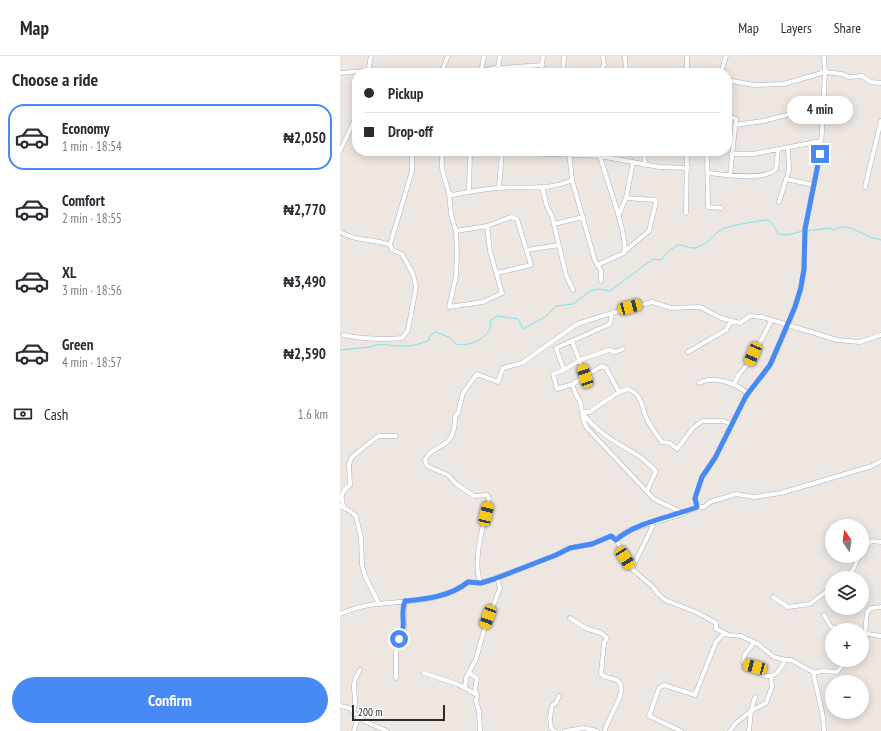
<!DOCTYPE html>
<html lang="en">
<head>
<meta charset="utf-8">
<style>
  :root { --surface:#fff; --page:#f7f7f7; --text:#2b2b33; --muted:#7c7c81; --line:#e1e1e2; --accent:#478af5 }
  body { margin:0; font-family:"PT Sans Narrow",sans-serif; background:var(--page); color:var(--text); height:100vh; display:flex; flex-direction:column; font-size:15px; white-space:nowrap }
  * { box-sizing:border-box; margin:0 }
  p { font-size:13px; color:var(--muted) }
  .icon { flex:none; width:22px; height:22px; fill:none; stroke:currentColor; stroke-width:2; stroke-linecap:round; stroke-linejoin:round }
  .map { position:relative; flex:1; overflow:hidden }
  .panel { display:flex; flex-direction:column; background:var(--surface); width:340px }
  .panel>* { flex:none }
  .top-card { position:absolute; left:12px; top:12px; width:380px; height:88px; border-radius:16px; box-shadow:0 2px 10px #0003; display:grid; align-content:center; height:88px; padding:0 12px; background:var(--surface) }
  .needle { width:26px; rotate:347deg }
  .tools { position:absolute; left:485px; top:463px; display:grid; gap:8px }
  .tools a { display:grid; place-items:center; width:44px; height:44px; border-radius:50%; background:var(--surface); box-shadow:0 2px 10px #0003; font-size:20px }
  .scale { position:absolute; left:12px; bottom:10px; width:93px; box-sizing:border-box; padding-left:4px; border:2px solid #2d2d2d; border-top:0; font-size:11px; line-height:14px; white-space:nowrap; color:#2d2d2d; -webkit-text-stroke:3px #fff; paint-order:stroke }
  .end { position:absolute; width:18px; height:18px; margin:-9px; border:5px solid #478af5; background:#fff; box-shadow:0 0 0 2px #fff }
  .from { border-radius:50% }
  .bubble { position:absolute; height:28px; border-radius:14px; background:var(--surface); box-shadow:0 2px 10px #0003; font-size:13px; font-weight:700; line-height:28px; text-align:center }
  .car { position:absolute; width:12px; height:24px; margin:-12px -6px; border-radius:5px; box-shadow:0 0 3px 1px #0007; background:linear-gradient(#f5c518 24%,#345 0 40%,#f5c518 0 76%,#345 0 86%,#f5c518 0) }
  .top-card b { display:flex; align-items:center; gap:14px; height:38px; font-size:15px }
  .top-card b+b { border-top:1px solid var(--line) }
  .top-card i { width:10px; height:10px; background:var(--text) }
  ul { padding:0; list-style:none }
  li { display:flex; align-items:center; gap:12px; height:66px; margin:0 8px 6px; padding:0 4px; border:2px solid transparent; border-radius:16px }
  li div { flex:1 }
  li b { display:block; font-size:15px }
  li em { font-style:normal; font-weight:700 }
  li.selected { border-color:var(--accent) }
  li>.icon { width:36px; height:36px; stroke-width:1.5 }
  h2 { padding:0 12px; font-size:18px; line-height:48px }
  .pay { display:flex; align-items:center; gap:10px; height:44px; padding:0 12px; font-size:15px }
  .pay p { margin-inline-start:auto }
  .cta { display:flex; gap:8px; margin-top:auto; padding:8px 12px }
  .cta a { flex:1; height:46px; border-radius:24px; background:var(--accent); color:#fff; font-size:16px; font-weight:700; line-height:46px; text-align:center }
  header { display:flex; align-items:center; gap:24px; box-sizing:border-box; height:56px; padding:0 20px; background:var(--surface); border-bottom:1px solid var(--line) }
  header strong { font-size:19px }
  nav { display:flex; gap:22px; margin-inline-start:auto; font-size:14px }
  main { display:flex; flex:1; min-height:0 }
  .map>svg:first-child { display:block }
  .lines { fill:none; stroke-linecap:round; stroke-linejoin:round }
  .stream { stroke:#78e5ec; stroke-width:1 }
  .minor-casing { stroke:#adb2b9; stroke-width:5 }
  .minor { stroke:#fff; stroke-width:4 }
  .route { stroke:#478af5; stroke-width:5 }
</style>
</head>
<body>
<header>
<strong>Map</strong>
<nav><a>Map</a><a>Layers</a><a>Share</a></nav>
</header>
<main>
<section class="panel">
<h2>Choose a ride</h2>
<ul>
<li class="selected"><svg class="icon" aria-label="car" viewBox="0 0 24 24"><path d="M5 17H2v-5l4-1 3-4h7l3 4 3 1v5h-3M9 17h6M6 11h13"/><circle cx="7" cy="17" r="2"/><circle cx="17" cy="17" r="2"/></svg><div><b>Economy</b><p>1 min · 18:54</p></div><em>₦2,050</em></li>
<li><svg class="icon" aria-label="car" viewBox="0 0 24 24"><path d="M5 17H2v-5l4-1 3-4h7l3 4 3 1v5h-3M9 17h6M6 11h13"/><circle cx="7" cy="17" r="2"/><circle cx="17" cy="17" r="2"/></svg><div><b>Comfort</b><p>2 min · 18:55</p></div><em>₦2,770</em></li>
<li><svg class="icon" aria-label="car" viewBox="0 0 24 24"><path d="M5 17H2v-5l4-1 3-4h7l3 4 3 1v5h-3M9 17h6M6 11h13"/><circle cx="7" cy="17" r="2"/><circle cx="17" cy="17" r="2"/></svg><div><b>XL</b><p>3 min · 18:56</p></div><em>₦3,490</em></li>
<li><svg class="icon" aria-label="car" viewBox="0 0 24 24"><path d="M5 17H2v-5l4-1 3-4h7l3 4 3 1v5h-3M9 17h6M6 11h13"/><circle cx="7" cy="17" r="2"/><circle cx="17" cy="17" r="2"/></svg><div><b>Green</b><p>4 min · 18:57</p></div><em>₦2,590</em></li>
</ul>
<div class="pay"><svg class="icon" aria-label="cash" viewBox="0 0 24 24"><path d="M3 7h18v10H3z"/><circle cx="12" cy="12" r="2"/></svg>Cash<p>1.6 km</p></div>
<div class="cta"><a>Confirm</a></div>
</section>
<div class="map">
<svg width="541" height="675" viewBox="0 0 541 675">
  <rect width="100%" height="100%" fill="#eee6e1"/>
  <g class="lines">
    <path class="stream" d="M466,175L489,172L493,174C508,167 512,173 526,179C530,182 536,182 541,184
      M30,291C41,286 48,290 59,290C69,291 79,288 88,285L91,278L96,276L111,282L116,288C129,291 147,283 151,270L150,265L157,260L178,263L183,273L205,261L216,250L233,248L250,235L259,233L270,235L313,203L321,204L328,196L337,189C344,188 349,193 355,192C367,189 373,179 382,173C385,171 425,163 428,164C433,166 435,174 438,178L447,179L463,175
      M0,294L30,291"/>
    <defs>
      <path id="minor" d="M160,0L158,11L161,12L203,9
        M285,0L286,17
        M142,15L159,11
        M28,16L31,0
        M0,17L24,15L50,17
        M101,17L108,0
        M141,17L144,0
        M201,17L203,0
        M223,17L224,0
        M259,17L264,9L263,0
        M347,17V0
        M381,17L386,0
        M387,24L414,29L444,28L485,16L502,18L509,21L522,20L531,26L541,27
        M387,59L396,63L390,119
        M395,69L423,65L482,50
        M0,95L14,65L17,61
        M104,95C98,109 105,123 109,137L113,139C128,136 143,133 159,132C184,130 209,135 232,124
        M229,95L232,124L255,205L261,214V225
        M304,95L305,109
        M367,95L368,151L381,152
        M162,96L260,100L319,111L348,112
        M391,98H413L481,85
        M368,117C384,119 425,125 436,113L438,94
        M446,123L474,129
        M202,131L207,151L212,160L226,219L233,234
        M525,131L541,65
        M159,132L162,95
        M129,136L130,95
        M109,137L111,158L116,175L117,198L116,220L109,251L143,246L162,237L150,195L147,170
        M439,146L449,114L448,92
        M346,157L347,95
        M279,158L286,142L293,106
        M214,168L243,161
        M116,175L147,170L171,161L177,163L191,209L157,217
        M0,176C17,186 32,182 50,189
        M187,194L219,189
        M285,195L309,175L316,146L315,144L286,142
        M257,209L284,197C289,181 265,120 260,100V95
        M3,279C24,283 41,284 62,282L68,274L76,231L73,218L62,198L52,194L50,189L72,115V102L70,95
        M232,285L245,320L233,328
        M348,296L386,274L390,267L393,266
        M224,314L240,304L269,294L275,296L283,293
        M359,327C374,319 395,327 407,337V340
        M394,328L399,318L410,306L431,265
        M279,336L288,333C302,339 301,348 306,361C310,370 316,378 322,386L330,387L337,393L353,372L362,365H383L391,368
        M242,356C255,375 275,386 294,397C302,401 309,409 316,415L307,435
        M242,356H249L279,336L266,312L262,310L245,320
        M0,450L10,455L16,460L21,482L22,509L25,520L39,548
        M357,451L355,442L362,421L375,402L406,340L430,309L448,269L460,236L464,213L465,173L481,93L485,16L484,0
        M4,452C0,441 1,435 10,429L9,408L12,401L38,380H56
        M343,457L314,443L247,372C241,363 243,355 240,346C237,339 233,336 233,328L217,333L213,318L224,314L216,292L270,268L272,257L312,246L331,252L360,251L381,262L400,267L410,260L422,261L497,284L520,286L541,279
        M276,483L289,474L342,458L357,451H364L370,446L396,438L414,441L441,437L532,410L541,405
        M522,496L531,485L541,486
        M292,513L315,465
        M503,522L513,514L519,500
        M141,527C131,507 145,463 149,442L147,439L134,440L116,428L108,419L87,410L85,404C92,387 116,396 115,360L118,357L123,337L137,318L158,326L163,312L182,307L237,268L272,257
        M433,541L448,551L470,548L492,531
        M0,558C10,554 20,550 30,549C61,544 102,548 128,526L141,527L154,523L216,499L230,492L252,488L271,480L276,483L292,513L313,531L318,538L325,544L356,556L376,567V573L389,579L401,580L418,588L434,601L445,604H451L473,616L483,661L484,675
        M484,559L491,571L506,574
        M230,562L245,572L261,577L267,582L264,587L261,618C266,623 273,621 278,625C290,635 266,662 265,675
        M522,577L541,580
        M522,584L525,578L527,556L531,552L541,551
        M414,587L405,598L403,606L415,611L421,619C435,623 439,616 445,604
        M84,617L117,628L125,632
        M129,617L137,622L135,633L137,640L136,645L139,655L140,675
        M474,617L482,615L497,616L507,604
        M56,622V597L57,587L64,576V551L65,545
        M137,639L125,632L126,622L136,603L145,571L160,532L157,521
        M0,650L9,652L24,665L47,675
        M13,656C20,637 7,634 20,614
        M14,675L18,661
        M215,675L211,672L210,661L212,650L216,647L219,640
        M225,675L244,672L257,675
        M341,675L309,660L319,632L324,629L355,639L376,586L384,577
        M390,675L396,667L411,655L426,647L432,631L431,621
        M409,675L411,655L415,641"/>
    </defs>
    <use href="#minor" class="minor-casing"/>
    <use href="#minor" class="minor"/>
  </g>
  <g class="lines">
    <path class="route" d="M59,583C68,567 59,559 65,545C87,543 111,540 128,526L141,527L154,523L216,499L230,492L252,488L271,480L276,484C296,466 332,461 357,451L355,442L362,421L375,402L406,340L430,309L455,251L461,231L464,213L465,173L480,98"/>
  </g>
</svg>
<div class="tools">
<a><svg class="needle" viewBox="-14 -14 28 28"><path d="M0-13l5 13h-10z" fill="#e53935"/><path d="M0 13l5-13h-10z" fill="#7c7c81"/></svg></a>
<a><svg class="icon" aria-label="layers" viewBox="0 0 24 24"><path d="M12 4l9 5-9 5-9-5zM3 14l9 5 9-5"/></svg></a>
<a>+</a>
<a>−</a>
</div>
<div class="scale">200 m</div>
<i class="end from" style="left:59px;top:583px"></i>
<i class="end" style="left:480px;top:98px"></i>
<div class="bubble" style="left:447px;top:40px;width:66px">4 min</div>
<i class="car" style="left:290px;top:251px;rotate:75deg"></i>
<i class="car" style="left:413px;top:298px;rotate:203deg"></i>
<i class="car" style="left:245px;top:320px;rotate:342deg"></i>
<i class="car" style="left:146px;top:458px;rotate:13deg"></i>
<i class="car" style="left:285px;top:502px;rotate:147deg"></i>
<i class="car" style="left:148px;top:561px;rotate:200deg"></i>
<i class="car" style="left:415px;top:611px;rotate:285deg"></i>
<div class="top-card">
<b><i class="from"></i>Pickup</b>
<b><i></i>Drop-off</b>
</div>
</div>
</main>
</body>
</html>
